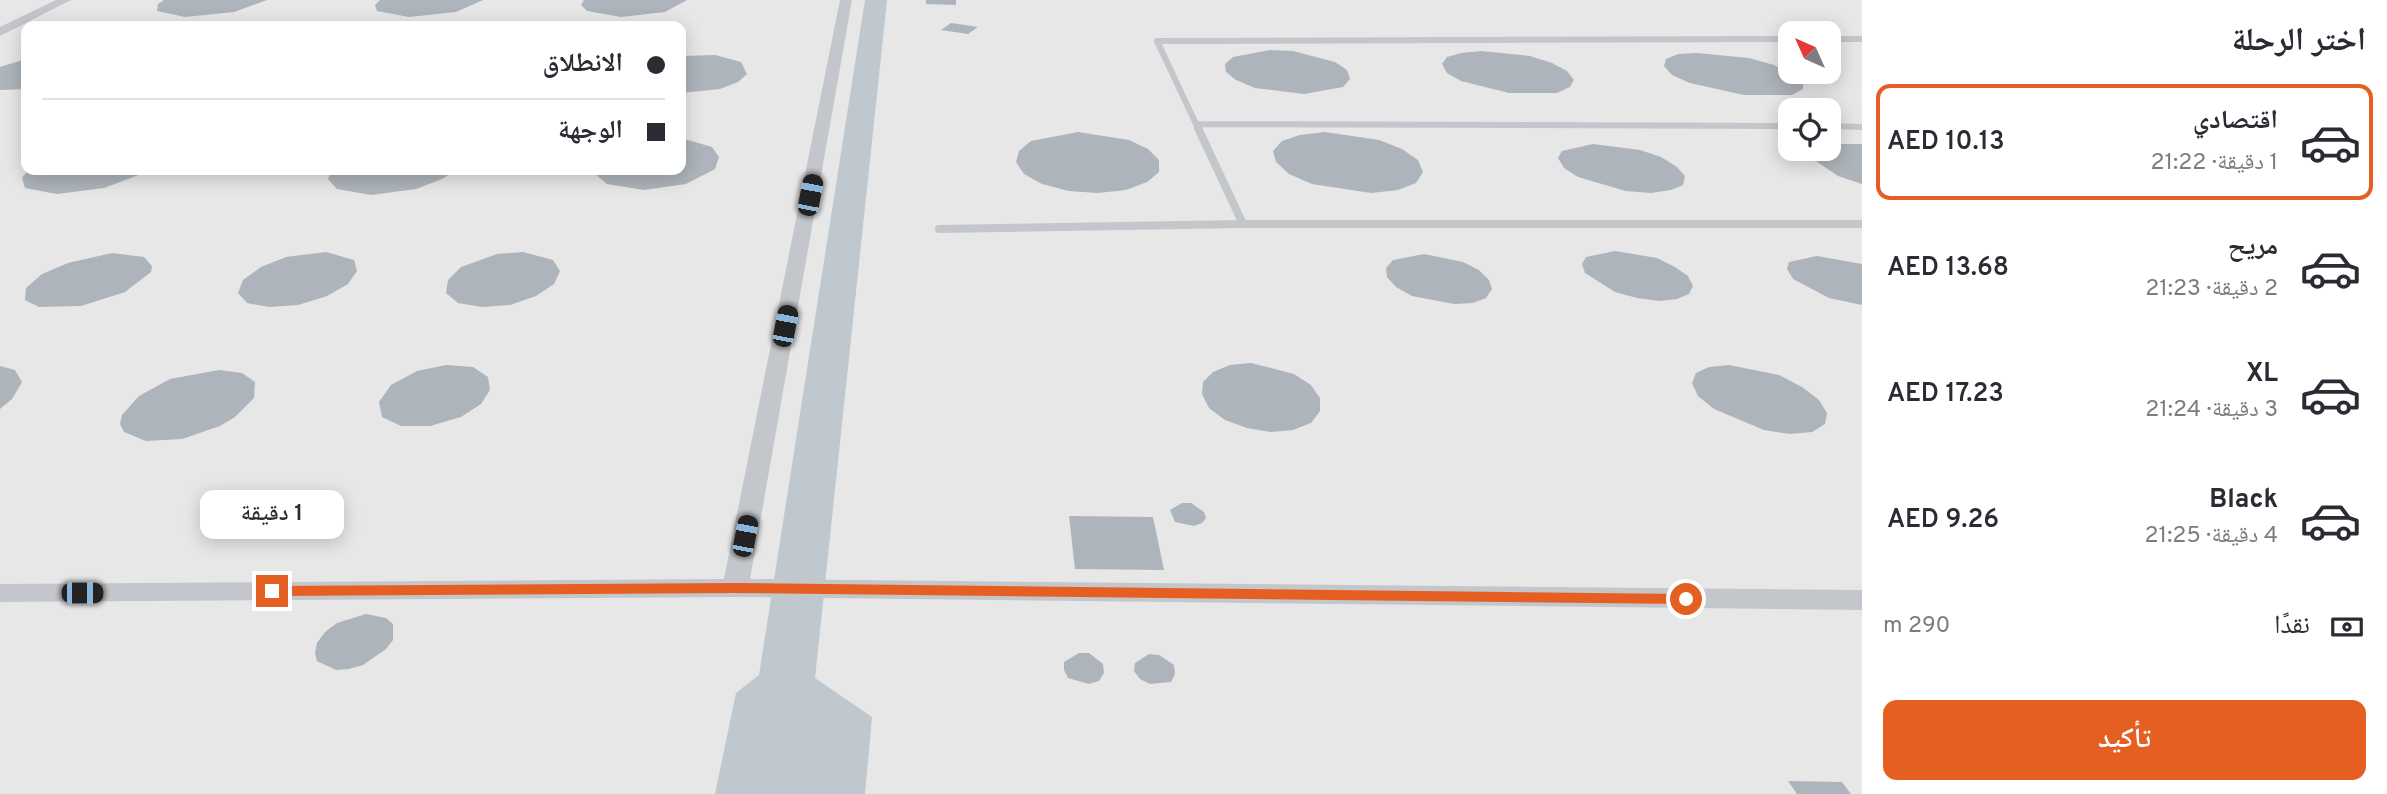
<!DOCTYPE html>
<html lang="ar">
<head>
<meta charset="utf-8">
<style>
  :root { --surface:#fff; --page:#f7f7f7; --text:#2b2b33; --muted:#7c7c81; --line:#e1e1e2; --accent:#e65f22 }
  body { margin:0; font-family:Overpass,"Noto Naskh Arabic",sans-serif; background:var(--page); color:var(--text); direction:rtl; height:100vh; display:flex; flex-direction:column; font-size:26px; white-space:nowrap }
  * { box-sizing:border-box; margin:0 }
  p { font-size:23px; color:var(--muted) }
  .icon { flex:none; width:38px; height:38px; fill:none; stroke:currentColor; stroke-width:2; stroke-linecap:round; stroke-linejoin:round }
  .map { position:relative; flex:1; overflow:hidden; direction:ltr }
  .details { display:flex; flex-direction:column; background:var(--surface); width:525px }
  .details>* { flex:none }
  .guide { position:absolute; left:21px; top:21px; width:665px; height:154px; border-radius:14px; box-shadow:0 4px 18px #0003; direction:rtl; display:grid; align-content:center; height:154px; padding:0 21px; background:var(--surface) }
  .needle { width:46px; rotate:315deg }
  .fabs { position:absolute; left:1778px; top:21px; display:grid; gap:14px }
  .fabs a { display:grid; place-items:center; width:63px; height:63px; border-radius:14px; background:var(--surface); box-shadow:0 4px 18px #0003; font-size:35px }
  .end { position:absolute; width:32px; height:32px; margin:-16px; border:9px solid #e65f22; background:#fff; box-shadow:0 0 0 4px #fff }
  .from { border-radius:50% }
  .bubble { position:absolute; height:49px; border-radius:14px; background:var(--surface); box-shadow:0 4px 18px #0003; font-size:23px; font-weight:600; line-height:49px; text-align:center; direction:rtl }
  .car { position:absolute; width:21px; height:42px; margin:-21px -10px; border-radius:9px; box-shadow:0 0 5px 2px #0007; background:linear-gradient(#222 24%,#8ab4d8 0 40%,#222 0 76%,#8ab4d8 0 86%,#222 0) }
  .guide b { display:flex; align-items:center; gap:24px; height:66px; font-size:26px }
  .guide b+b { border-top:2px solid var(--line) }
  .guide i { width:18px; height:18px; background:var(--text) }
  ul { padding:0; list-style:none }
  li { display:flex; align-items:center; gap:21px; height:116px; margin:0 14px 10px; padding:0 7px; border:4px solid transparent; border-radius:14px }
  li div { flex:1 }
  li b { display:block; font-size:26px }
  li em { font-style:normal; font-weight:600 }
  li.on { border-color:var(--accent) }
  li>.icon { width:63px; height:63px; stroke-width:1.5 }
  h2 { padding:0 21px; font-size:32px; line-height:84px }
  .pay { display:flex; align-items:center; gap:18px; height:77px; padding:0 21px; font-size:26px }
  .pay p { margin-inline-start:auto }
  .cta { display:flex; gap:14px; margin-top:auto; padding:14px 21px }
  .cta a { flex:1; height:80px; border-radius:14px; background:var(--accent); color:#fff; font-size:28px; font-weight:600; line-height:80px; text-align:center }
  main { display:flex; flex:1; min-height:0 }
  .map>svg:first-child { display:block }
  .built { fill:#e6e7e6; fill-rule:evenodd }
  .water { fill:#bec8ce }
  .building { fill:#aeb4bb }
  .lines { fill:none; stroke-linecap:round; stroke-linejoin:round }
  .service-far1 { stroke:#c3c6ca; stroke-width:6 }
  .service { stroke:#c3c6ca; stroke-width:8 }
  .minor { fill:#c3c6ca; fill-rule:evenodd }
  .route { fill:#e65f22 }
</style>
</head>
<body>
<main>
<section class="details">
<h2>اختر الرحلة</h2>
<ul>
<li class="on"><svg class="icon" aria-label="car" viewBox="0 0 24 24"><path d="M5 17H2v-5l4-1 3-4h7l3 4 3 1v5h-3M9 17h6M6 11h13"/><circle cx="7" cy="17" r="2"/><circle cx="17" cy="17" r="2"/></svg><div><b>اقتصادي</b><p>1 دقيقة · 21:22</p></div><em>AED 10.13</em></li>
<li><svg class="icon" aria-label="car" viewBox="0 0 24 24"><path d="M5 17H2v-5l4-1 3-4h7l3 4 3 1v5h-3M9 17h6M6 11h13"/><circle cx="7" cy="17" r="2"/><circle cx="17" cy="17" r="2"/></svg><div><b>مريح</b><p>2 دقيقة · 21:23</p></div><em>AED 13.68</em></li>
<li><svg class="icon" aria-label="car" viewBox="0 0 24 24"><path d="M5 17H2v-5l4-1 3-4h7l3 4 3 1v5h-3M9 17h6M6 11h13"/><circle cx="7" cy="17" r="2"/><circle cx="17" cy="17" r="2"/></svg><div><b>XL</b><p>3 دقيقة · 21:24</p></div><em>AED 17.23</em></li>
<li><svg class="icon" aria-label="car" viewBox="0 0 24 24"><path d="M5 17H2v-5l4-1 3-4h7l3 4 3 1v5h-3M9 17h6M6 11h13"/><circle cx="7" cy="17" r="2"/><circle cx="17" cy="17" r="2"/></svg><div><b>Black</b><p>4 دقيقة · 21:25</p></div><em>AED 9.26</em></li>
</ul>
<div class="pay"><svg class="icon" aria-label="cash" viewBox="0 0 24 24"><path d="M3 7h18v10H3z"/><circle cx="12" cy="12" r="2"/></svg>نقدًا<p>290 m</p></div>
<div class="cta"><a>تأكيد</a></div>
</section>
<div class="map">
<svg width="1862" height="794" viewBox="0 0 1862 794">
  <rect width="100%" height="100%" fill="#f6f6f2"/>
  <path class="built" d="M0,0H1862V794H0ZM26,26H681V170H26ZM1790,33H1829V72H1790ZM1790,110H1829V149H1790Z"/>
  <path class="water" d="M865,0H887L815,678L872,717L865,794H715L736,693L759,675Z"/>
  <path class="building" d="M164,0H267L234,12L185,17L157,11L158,4Z
    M380,0H483L456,12L409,17L377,11L375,5Z
    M584,0H687L665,12L621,17L587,11L581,5Z
    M926,0H956V5L926,4Z
    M951,23L978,27L968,34L941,30Z
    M1270,50L1293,51L1335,62L1347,70L1350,79L1343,87L1304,94L1255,88L1236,80L1226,72L1225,64L1233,57Z
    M1481,51L1530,56L1552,63L1567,71L1574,80L1570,87L1557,93H1509L1461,81L1447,73L1442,64L1447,57L1461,53Z
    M1697,53L1749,58L1774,65L1803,82V89L1792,95H1744L1690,83L1672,75L1664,66L1666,59L1678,54Z
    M715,55L741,62L747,74L738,82L720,89L681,93V56Z
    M26,59V89L0,90V67Z
    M1078,132L1129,140L1148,149L1159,160V172L1147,182L1126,190L1098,193L1069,191L1042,184L1024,174L1016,162L1019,151L1031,141Z
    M1325,132L1379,140L1402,149L1418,160L1423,172L1416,183L1398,190L1371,193L1312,184L1289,174L1276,162L1273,151L1282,141L1300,135Z
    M681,138L712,147L719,157L715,169L686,184L644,190L607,184L595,174L593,170H681Z
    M1593,144L1640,150L1661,157L1677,167L1685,176L1683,185L1671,190L1651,193L1626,191L1578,177L1564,168L1558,158L1562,151Z
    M1829,144H1862V184L1838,176L1810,157V150L1829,149Z
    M28,170H152L104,188L57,194L25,188L22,178Z
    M332,170H456L442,179L416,189L371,195L337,189L328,179Z
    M1615,251L1657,258L1675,267L1688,276L1693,286L1689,294L1677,299L1659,301L1637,298L1615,292L1585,273L1582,264L1586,257Z
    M326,252L354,260L357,271L348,284L327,296L298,305L269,307L247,303L238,293L243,280L261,267L286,257Z
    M523,252L553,260L560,271L554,284L536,296L510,305L482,307L458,303L446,293L448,280L461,267L497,254Z
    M112,253L144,257L152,266L151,272L125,292L81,306L39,307L25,300L26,288L42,274L68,263Z
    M1424,254L1463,262L1479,270L1489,280L1492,289L1486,298L1473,303L1454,304L1412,296L1396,287L1387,277L1386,268L1393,260Z
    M1817,256L1862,264V305L1829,298L1793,279L1787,269L1789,262Z
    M1251,363L1294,374L1311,385L1320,398V411L1311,423L1293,430L1271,432L1247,428L1225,420L1209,408L1202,394L1203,382L1213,372L1230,365Z
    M446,365L473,367L488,377L490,390L481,404L461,417L430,426H401L382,417L379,402L391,385L417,371Z
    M1729,365L1779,375L1802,387L1819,400L1827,413L1825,424L1812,432L1790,434L1764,430L1714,409L1698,396L1692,383L1696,373L1709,367Z
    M0,366L15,370L22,382L12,399L0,409Z
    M219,370L242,373L255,382L254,398L235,417L220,426L182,439L146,441L124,432L120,424L122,415L139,396L170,379Z
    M1182,503H1191L1204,512L1206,518L1202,523L1194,526L1175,522L1170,510Z
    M1069,516L1153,517L1164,570L1075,569Z
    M366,614L386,618L393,624V640L386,649L363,665L349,669L336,670L317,661L315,653L317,643L325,632L337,623Z
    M1079,653H1089L1103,664L1104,673L1099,681L1089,684L1068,678L1064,670V662Z
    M1149,654L1159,655L1174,665L1175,674L1171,682L1150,684L1140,679L1134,671L1135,663Z
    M1788,781L1842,782L1851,794H1797Z"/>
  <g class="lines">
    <path class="service-far1" d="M1790,39L1157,41L1196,124L1790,126
      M1829,39H1862
      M1196,124L1199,130
      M1829,126L1862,127"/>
    <path class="service" d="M1198,128L1243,224H1862
      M939,229L1243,224"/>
    <path class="minor" d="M56,0H71L0,36V27Z
      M840,0H852L750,579L1862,590V610L735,597L0,602V584L724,579Z"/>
  </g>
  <path class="route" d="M735,583L1686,594L1693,599L1686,604L735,593L272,596L265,591L272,586Z"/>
</svg>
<div class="fabs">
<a><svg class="needle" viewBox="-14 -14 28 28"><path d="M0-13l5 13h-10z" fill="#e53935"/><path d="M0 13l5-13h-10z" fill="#7c7c81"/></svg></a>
<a><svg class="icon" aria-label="locate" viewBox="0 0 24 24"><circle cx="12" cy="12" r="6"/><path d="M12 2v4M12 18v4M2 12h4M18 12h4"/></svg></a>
</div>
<i class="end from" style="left:1686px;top:599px"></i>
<i class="end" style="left:272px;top:591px"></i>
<div class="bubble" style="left:200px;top:490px;width:144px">1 دقيقة</div>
<i class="car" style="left:810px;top:195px;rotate:11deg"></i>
<i class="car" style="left:785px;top:326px;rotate:11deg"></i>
<i class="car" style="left:745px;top:536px;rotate:11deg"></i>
<i class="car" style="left:82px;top:593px;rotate:90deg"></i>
<div class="guide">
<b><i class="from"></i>الانطلاق</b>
<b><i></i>الوجهة</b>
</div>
</div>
</main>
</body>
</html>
